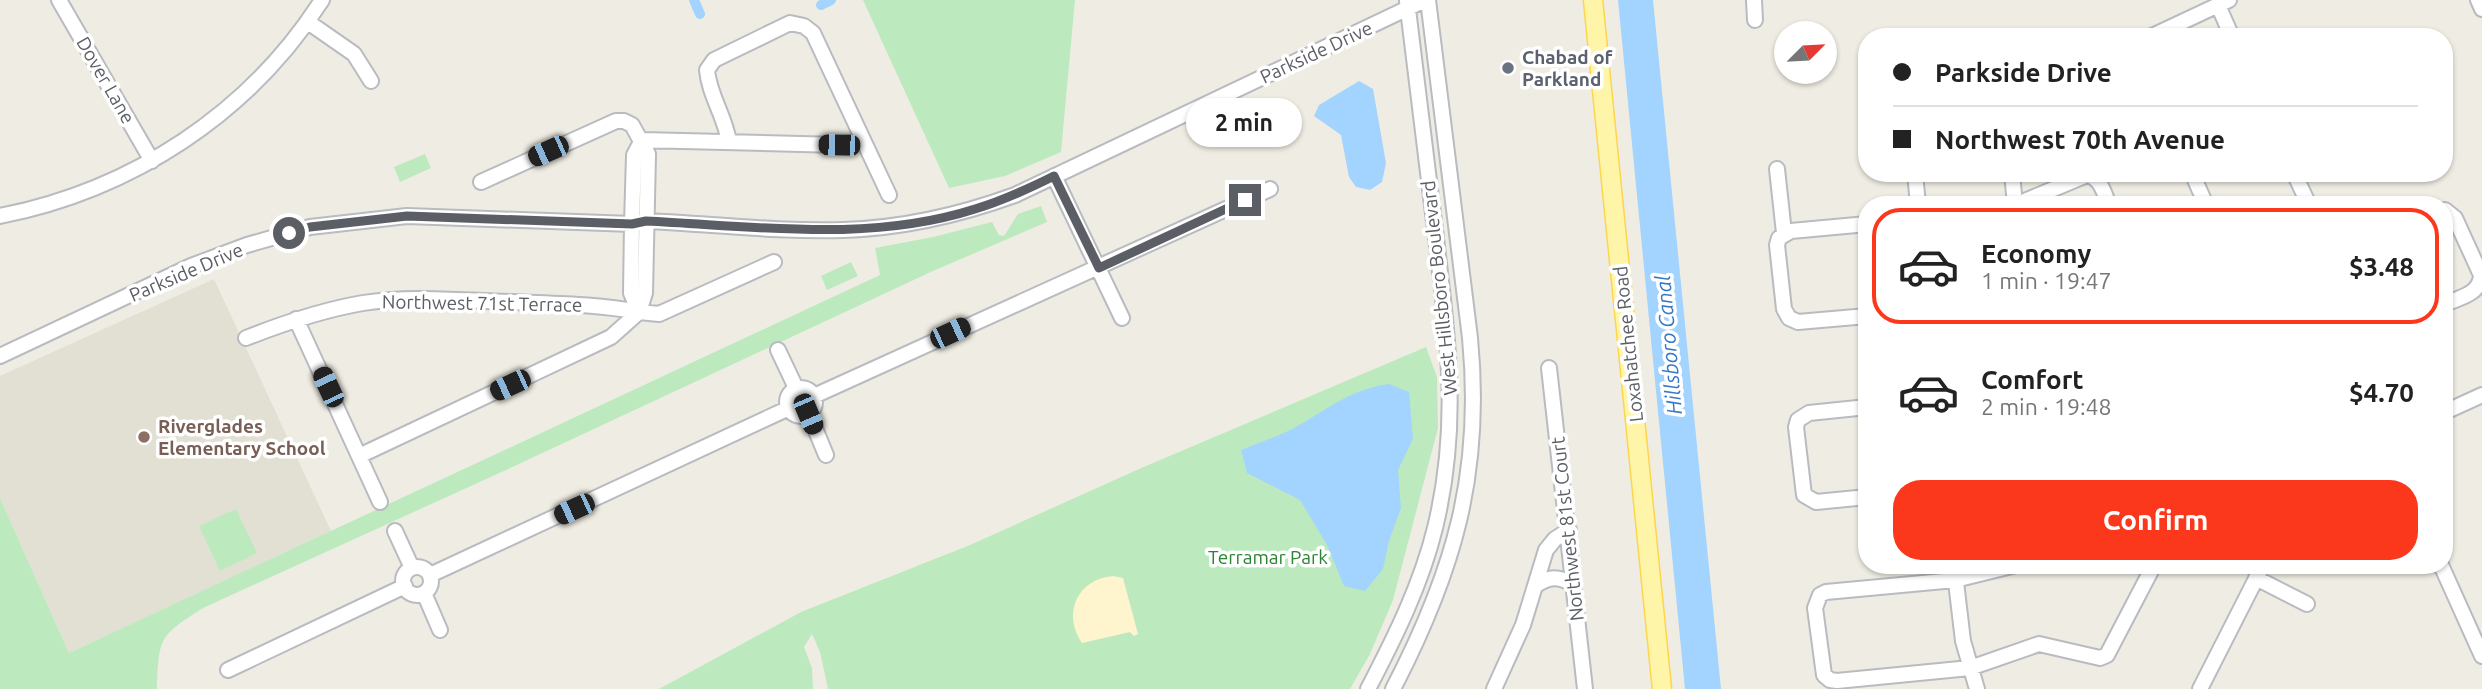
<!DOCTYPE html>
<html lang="en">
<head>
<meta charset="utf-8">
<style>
  :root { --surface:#fff; --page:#f2f2f2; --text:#222; --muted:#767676; --line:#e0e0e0; --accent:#fb381c }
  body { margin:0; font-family:Ubuntu,sans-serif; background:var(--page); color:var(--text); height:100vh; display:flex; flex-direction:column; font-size:26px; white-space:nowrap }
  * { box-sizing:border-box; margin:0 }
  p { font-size:23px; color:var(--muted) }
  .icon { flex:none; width:38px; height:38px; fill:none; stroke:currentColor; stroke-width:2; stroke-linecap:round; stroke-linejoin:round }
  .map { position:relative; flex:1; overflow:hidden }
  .sheet { position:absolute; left:1858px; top:196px; width:595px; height:378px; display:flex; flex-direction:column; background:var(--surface); border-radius:28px; box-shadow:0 2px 5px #0004 }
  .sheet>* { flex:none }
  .hud { position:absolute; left:1858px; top:28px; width:595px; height:154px; border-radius:28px; box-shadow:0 2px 5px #0004; display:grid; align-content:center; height:154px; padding:0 35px; background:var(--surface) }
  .needle { width:46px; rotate:66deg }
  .tools { position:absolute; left:1774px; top:21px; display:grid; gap:14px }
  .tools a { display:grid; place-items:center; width:63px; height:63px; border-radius:50%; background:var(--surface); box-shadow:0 2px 5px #0004; font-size:35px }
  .end { position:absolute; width:32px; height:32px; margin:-16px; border:9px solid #5b5f65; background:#fff; box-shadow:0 0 0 4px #fff }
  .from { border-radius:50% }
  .bubble { position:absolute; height:49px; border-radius:24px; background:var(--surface); box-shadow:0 2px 5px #0004; font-size:23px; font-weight:600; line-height:49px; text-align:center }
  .car { position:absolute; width:21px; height:42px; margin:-21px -10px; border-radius:9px; box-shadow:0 0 5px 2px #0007; background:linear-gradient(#222 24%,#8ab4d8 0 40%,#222 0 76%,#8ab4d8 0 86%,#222 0) }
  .hud b { display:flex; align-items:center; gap:24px; height:66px; font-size:26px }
  .hud b+b { border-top:2px solid var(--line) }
  .hud i { width:18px; height:18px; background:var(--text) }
  ul { padding:12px 0 0; list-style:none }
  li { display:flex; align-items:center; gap:21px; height:116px; margin:0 14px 10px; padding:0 21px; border:4px solid transparent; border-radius:28px }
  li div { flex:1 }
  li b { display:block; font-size:26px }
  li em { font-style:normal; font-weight:600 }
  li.current { border-color:var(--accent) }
  li>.icon { width:63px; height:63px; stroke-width:1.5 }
  .primary-button { display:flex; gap:14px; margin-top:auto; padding:14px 35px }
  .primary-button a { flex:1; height:80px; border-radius:28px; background:var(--accent); color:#fff; font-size:28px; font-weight:600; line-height:80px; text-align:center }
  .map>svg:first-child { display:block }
  .education { fill:#e2dfd3 }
  .green { fill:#bceabe }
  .sand { fill:#fef5cf }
  .water { fill:#a3d3ff }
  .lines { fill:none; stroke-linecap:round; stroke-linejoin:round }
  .canal { stroke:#a3d3ff; stroke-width:10 }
  .minor-casing { stroke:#b8bbc0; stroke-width:18 }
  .major-casing { stroke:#ffd54c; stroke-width:21 }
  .minor { stroke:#fff; stroke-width:14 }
  .major { stroke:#fff5a8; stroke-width:18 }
  .route { stroke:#5b5f65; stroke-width:9 }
  .worship-dot { fill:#6b7280; stroke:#fff; stroke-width:2.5 }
  .education-dot { fill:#8d6e63; stroke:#fff; stroke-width:2.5 }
  .labels { text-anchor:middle; stroke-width:7; stroke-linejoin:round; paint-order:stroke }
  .street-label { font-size:19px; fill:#5b5f65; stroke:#fff }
  .worship-label { font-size:19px; font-weight:bold; fill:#5b616d; stroke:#fff; text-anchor:start }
  .education-label { font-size:19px; font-weight:bold; fill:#785e54; stroke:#fff; text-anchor:start }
  .park-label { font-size:19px; fill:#2b8433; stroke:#fff }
  .water-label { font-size:21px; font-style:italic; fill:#3677c6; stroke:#fff }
</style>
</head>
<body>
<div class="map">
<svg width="2482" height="689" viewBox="0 0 2482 689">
  <rect width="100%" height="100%" fill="#efede3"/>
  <path class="education" d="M214,279L331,531L69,653L0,498V376Z"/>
  <path class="green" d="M863,0H1075L1061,152L1005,176L949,188Z
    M425,154L431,168L400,182L394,167Z
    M1041,206L1047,222L933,271L506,470L203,608C159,636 159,637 157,689H0V498L69,653L880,275L875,248L933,237L992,222L999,235L1004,236L1018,214Z
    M851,262L858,276L827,290L821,276Z
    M1426,347L1437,377L1438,428L1393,600L1370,654L1350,689H828L820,652L812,634L804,647L812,668L813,689H659L801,612L970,545L1139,469Z
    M236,509L257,553L220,571L199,526Z"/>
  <path class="sand" d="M1113,576L1123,578L1138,634L1134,636L1130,632L1082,643C1062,614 1077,579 1113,576Z"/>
  <path class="water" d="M1618,0H1653L1721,689H1685Z
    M1359,81L1373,89L1386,163L1382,182L1370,190L1356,187L1349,177L1341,135L1314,116L1319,105Z
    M1389,384L1409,392L1413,439L1398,470L1401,508L1389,541L1383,569L1365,591L1344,586L1327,545L1300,500L1247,473L1241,450C1261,442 1283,435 1301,424C1332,406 1353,389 1389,384Z"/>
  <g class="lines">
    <path class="canal" d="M694,0L700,14
      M821,5L831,0"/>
    <defs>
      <path id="minor" d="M59,0L152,161
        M1754,0L1755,20
        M2478,0L2482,9
        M2218,5L2232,37
        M308,22L354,54L371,81
        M2150,37L2229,0
        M642,140L839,145L863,140
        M729,142C725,116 709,95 707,70L714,60L790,23L804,26L813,33L889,195
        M1777,169L1784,233
        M1915,173L1918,205
        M2012,173L2015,205L2087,175C2101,178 2104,193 2109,205
        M2192,173L2206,205
        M2294,173L2309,205
        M1054,176L1122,318
        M481,182L616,121H624L632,125L648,154L645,293L639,312
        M2445,210L2455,218L2481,275C2480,294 2461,297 2445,304
        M0,216C132,190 249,114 322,0
        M1867,224L1791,231L1779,238L1777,245L1784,309L1789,318L1798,322L1867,316
        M639,312L631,293L632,224L634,155L642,140
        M296,319L380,502
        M246,338C284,323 322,310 363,303C412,295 463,301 512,302C555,304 596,304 639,312
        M778,350L796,388
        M0,356L191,266L247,245L310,227L407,216L632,224L647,221C712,224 778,232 844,230C903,228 960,215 1015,195L1425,0
        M1549,368L1585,689
        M787 402a14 14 0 1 1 28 0a14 14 0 1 1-28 0Z
        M814,396L1270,189
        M1867,407L1809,413L1798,420L1796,427L1804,495L1816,502L1867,497
        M2445,412L2482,395
        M809,414L826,455
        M359,456L611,337L639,312L659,314L774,262
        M395,531L412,568
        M1954,565L1963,641L1977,689
        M2016,565L1955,580L1826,592L1820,595L1815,608L1824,675L1830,680L1837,681L1970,668L2039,644L2100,658L2107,655L2154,565
        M2441,565L2482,656
        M403 581a14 14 0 1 1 28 0a14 14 0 1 1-28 0Z
        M430,575L789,408
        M2256,578L2307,604
        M1535,586C1549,576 1558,576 1573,584
        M424,593L440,630
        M228,670L405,586
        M1368,689C1395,637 1421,585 1435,528C1460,425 1448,341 1436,238C1426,159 1416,80 1407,1
        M1393,689C1454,571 1483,473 1470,338L1428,0
        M1494,689L1523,625L1546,550L1555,539L1569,530
        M2200,689L2263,565"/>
      <path id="major" d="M1593,0L1662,689"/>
    </defs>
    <use href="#minor" class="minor-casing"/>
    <use href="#major" class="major-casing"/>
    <use href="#minor" class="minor"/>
    <use href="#major" class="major"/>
  </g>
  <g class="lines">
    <path class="route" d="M289,233L310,227L407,216L632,224L646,221C755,226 869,243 975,209C1002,201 1028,189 1054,176L1099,268L1245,200"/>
  </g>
  <circle class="worship-dot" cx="1508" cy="68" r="7"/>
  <circle class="education-dot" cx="144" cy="437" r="7"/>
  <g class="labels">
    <g class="street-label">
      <text transform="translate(1316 52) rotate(-25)" y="7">Parkside Drive</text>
      <text transform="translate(106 80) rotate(60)" y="7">Dover Lane</text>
      <text transform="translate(186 272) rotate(-23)" y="7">Parkside Drive</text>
      <text transform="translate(1439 288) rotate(-96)" y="7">West Hillsboro Boulevard</text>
      <text transform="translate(482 303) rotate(1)" y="7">Northwest 71st Terrace</text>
      <text transform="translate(1628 344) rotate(-96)" y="7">Loxahatchee Road</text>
      <text transform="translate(1567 529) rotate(-96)" y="7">Northwest 81st Court</text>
    </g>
    <g class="worship-label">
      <text x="1522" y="64">Chabad of<tspan x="1522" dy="22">Parkland</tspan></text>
    </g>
    <g class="education-label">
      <text x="158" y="433">Riverglades<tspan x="158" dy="22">Elementary School</tspan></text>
    </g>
    <g class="park-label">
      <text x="1268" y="564">Terramar Park</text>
    </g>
    <g class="water-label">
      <text transform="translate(1669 345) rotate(-95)" y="7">Hillsboro Canal</text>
    </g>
  </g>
</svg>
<div class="tools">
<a><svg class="needle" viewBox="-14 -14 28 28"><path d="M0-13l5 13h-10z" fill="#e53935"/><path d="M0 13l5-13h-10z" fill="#767676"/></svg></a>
</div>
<i class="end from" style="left:289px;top:233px"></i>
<i class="end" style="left:1245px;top:200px"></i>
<div class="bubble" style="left:1186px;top:98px;width:116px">2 min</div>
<i class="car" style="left:839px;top:145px;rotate:271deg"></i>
<i class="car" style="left:548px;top:151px;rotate:246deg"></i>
<i class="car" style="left:950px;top:333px;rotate:65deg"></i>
<i class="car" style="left:510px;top:385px;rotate:245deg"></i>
<i class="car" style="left:328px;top:387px;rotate:335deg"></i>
<i class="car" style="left:808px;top:414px;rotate:157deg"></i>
<i class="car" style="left:574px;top:509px;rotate:245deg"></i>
<div class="hud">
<b><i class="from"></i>Parkside Drive</b>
<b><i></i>Northwest 70th Avenue</b>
</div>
<section class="sheet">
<ul>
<li class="current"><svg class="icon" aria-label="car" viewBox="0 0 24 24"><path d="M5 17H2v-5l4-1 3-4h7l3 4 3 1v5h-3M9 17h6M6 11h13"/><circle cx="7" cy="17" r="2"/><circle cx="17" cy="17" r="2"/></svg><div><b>Economy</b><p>1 min · 19:47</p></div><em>$3.48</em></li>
<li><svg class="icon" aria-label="car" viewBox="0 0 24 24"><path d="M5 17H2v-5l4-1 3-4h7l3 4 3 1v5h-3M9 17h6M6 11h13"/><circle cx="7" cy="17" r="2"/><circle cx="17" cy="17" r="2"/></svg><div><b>Comfort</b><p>2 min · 19:48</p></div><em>$4.70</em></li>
</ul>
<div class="primary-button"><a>Confirm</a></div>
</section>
</div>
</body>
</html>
